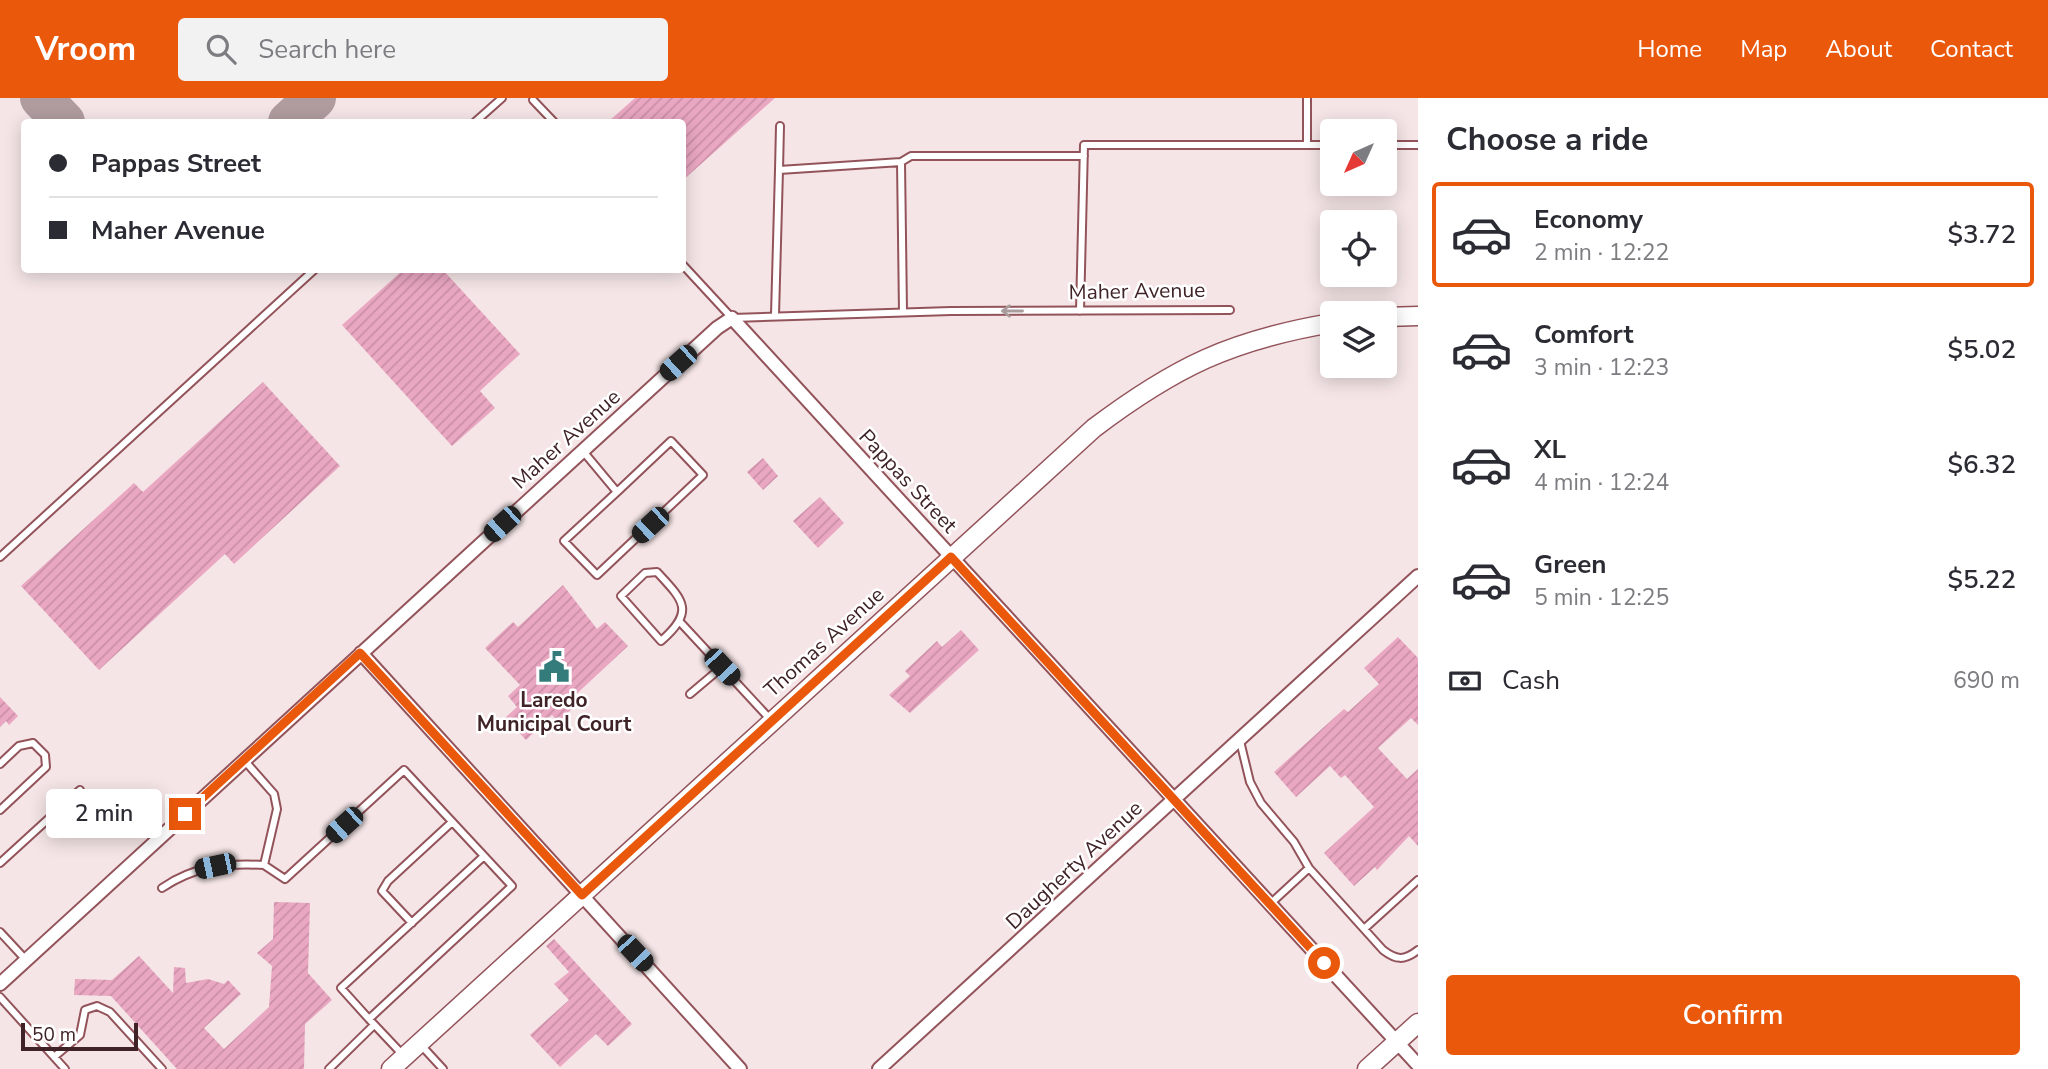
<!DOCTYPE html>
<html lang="en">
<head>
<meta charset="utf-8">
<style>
  :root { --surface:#fff; --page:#f2f2f3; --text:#2b2b33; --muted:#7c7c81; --line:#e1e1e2; --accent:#ea580c }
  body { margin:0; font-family:"Nunito Sans",sans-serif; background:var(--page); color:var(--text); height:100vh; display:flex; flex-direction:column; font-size:26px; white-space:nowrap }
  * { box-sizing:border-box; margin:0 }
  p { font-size:23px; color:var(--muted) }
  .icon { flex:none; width:38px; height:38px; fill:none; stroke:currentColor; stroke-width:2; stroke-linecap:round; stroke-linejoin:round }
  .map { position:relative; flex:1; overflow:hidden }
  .sheet { display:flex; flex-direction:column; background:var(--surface); width:630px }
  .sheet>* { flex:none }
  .banner { position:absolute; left:21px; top:21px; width:665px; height:154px; border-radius:7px; box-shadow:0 4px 18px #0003; display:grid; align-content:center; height:154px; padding:0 28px; background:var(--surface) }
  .needle { width:46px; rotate:225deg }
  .fabs { position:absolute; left:1320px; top:21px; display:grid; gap:14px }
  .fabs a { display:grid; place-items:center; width:77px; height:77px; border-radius:7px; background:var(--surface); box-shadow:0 4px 18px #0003; font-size:35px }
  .scale { position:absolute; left:21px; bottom:18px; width:117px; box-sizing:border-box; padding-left:7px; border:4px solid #3f2326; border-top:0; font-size:19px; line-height:24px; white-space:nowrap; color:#3f2326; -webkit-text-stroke:5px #fff; paint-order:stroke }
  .end { position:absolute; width:32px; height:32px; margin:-16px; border:9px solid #ea580c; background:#fff; box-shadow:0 0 0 4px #fff }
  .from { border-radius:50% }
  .bubble { position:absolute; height:49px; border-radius:7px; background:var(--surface); box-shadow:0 4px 18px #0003; font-size:23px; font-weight:600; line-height:49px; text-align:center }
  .car { position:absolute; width:21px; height:42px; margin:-21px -10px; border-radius:9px; box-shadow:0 0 5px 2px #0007; background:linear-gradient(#222 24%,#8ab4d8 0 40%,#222 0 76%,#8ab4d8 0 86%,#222 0) }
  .banner b { display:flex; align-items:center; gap:24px; height:66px; font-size:26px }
  .banner b+b { border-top:2px solid var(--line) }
  .banner i { width:18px; height:18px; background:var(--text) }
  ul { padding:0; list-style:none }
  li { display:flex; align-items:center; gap:21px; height:105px; margin:0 14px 10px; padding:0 14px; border:4px solid transparent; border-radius:7px }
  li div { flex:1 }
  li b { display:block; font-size:26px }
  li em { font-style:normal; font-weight:600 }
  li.selected { border-color:var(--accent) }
  li>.icon { width:63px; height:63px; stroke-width:1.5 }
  h2 { padding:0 28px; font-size:32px; line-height:84px }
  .pay { display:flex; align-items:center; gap:18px; height:77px; padding:0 28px; font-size:26px }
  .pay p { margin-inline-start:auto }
  .cta { display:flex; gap:14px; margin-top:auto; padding:14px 28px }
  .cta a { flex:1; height:80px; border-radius:7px; background:var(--accent); color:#fff; font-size:28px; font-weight:600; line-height:80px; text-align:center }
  header { display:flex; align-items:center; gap:42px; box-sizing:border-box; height:98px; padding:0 35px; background:var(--accent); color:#fff }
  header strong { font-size:33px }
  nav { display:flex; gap:38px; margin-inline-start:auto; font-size:24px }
  .search { width:490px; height:63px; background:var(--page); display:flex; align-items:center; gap:18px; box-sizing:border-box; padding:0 24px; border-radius:7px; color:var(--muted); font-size:26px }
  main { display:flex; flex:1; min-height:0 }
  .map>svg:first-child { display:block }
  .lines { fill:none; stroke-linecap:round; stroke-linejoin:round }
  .taxiway { stroke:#b09c9e; stroke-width:42 }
  .building { fill:url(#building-hatch) }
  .lane-casing { stroke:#93535a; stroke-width:10 }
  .street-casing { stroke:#93535a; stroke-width:16 }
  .secondary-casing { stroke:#93535a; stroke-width:21 }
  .lane { stroke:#fff; stroke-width:6 }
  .street { stroke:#fff; stroke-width:12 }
  .secondary { stroke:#fff; stroke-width:18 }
  .oneway { stroke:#a99c9d }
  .route { stroke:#ea580c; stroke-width:9 }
  .labels { text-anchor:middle; stroke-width:5; stroke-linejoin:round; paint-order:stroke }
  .street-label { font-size:21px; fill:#3f2326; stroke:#fff }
  .poi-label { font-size:21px; font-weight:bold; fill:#3f2326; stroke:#fff }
</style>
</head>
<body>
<header>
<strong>Vroom</strong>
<div class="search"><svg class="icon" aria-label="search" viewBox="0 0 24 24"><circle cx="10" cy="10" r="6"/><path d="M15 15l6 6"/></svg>Search here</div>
<nav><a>Home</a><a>Map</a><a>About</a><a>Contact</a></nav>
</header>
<main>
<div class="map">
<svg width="1418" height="971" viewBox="0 0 1418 971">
  <defs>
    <pattern id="building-hatch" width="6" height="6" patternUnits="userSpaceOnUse" patternTransform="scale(1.75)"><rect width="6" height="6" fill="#eaa7c2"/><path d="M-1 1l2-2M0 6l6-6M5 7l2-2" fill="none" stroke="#ca8fa7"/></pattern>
  </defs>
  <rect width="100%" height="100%" fill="#f5e5e6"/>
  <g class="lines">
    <path class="taxiway" d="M41,0L64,24
      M289,24L315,0"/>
  </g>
  <path class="building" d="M635,0H775L682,83V24H608Z
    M403,172H443L520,256L480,293L495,310L452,348L342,227Z
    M263,284L340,368L234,466L225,456L99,572L21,488L134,385L143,394Z
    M763,360L778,378L763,392L747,374Z
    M820,399L844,425L818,450L793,423Z
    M563,487L597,531L605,524L628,548L569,603L574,609L558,624L552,617L526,642L505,620L517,609L508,598L520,587L485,550L513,524L518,529Z
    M961,532L979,552L910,615L889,597L910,578L905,573L937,543L942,549Z
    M1398,539L1418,560V627L1411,620L1378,650L1407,681L1418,671V748L1409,738L1377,772L1375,769L1354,788L1324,755L1374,709L1345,677L1341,680L1330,668L1296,699L1274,674L1344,611L1348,614L1379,586L1364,570Z
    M0,599L18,618L9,627L6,623L0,629Z
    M274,804L310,805L308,875L332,902L305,926L304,971H177L111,898L74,897L75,881L112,882L139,858L173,895L174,869L185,870L186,885L208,881L224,886L228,882L241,896L204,930L224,951L269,909L272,868L257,855L273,841Z
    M554,841L632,926L608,948L596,936L560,969L530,937L569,902L554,886L569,874L546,848Z"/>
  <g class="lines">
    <defs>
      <path id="lane" d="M533,2L554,24
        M475,24L502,0
        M1307,47V0
        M1384,47H1418
        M779,72L780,28
        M682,166L732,220L951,213L1230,212
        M1080,213L1084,47H1332
        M903,214L901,64L911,58H1084
        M775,217L779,72L901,64
        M582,352L617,394L564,443L597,477L703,377L671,343L617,394
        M0,459L314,172
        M657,474C684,503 695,513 661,543L621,498L645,475Z
        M681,525L770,621
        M690,596L722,569
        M1240,643L1250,684L1261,705L1294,744L1309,770L1383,852C1396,862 1404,863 1418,852
        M0,666L19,648L33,645L45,657L46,669L0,712
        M0,765L80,692
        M264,767L285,781L404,672L512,788L369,921L403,957
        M162,790C194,768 226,765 264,767L277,711L274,696L244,662
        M1270,806L1309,770
        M412,825L382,793L388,783L452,724
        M1364,831L1418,782
        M0,834L26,862
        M0,899L65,971
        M369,921L341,890L484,758
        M420,946L443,971
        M54,959L80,937L85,912L97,908L110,914L162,971
        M329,971L374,927"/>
      <path id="street" d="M361,555L740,971
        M0,886L717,230L732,220L1418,967
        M879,971L1418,478"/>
      <path id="secondary" d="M1384,219L1418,218
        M391,971L1094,330C1175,269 1231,242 1332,225
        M1367,971L1418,925"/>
    </defs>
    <use href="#lane" class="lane-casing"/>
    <use href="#street" class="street-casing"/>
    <use href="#secondary" class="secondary-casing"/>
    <use href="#lane" class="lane"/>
    <use href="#street" class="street"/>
    <use href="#secondary" class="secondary"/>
  </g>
  <defs><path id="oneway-shaft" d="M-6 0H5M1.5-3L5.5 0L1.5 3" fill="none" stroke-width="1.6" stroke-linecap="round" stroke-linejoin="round" transform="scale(1.75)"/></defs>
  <use class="oneway" href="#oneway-shaft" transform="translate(1012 213) rotate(180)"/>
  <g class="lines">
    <path class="route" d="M185,716L360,555L582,797L951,459L1324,865"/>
  </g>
  <defs>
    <symbol id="civic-bare" viewBox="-9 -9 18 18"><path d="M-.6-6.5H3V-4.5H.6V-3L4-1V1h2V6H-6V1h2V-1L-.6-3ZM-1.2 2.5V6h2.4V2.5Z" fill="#337c7b" stroke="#fff" stroke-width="2.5" paint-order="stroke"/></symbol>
  </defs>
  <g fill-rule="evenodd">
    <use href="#civic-bare" x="532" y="547" width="44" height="44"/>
  </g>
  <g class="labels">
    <g class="street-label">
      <text transform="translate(1137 193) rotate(-1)" y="7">Maher Avenue</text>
      <text transform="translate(566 341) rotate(-42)" y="7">Maher Avenue</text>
      <text transform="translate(908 383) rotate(47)" y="7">Pappas Street</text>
      <text transform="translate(824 544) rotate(-42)" y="7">Thomas Avenue</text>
      <text transform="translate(1074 767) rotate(-43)" y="7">Daugherty Avenue</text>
    </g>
    <g class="poi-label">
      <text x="554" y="609">Laredo<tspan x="554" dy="24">Municipal Court</tspan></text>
    </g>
  </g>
</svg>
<div class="fabs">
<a><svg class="needle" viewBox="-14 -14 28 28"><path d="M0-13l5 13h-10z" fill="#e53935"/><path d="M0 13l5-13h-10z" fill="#7c7c81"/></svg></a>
<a><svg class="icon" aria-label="locate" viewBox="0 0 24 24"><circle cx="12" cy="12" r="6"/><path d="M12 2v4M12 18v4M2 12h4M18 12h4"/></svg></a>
<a><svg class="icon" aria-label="layers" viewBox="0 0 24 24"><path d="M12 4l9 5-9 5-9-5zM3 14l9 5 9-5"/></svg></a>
</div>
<div class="scale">50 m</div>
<i class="end from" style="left:1324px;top:865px"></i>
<i class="end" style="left:185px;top:716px"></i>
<div class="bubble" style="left:46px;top:691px;width:116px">2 min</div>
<i class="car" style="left:678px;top:265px;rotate:228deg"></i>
<i class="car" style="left:502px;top:426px;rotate:228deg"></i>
<i class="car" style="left:650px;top:427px;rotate:227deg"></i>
<i class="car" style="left:722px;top:569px;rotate:137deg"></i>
<i class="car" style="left:344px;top:727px;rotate:228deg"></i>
<i class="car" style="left:215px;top:768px;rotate:258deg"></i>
<i class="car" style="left:635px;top:855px;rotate:137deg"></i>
<div class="banner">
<b><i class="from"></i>Pappas Street</b>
<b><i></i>Maher Avenue</b>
</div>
</div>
<section class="sheet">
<h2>Choose a ride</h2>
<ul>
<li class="selected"><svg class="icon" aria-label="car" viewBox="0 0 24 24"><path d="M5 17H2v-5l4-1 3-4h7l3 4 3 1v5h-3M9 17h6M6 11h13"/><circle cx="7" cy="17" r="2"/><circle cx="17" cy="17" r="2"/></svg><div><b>Economy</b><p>2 min · 12:22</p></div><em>$3.72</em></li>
<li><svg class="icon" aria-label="car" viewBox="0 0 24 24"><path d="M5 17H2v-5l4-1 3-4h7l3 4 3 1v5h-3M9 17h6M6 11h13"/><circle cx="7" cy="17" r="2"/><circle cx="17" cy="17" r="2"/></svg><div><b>Comfort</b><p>3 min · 12:23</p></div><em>$5.02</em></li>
<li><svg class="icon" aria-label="car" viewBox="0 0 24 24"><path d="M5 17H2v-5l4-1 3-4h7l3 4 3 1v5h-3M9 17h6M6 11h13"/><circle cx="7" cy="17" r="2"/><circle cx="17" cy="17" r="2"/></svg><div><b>XL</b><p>4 min · 12:24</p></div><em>$6.32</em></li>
<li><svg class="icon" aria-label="car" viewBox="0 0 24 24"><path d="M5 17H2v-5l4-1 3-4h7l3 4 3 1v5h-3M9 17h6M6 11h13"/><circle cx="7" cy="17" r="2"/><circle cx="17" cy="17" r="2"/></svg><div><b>Green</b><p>5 min · 12:25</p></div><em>$5.22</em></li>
</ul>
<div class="pay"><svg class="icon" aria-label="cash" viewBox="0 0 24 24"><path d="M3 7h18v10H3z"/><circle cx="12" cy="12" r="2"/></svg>Cash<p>690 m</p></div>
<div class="cta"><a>Confirm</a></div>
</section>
</main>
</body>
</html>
